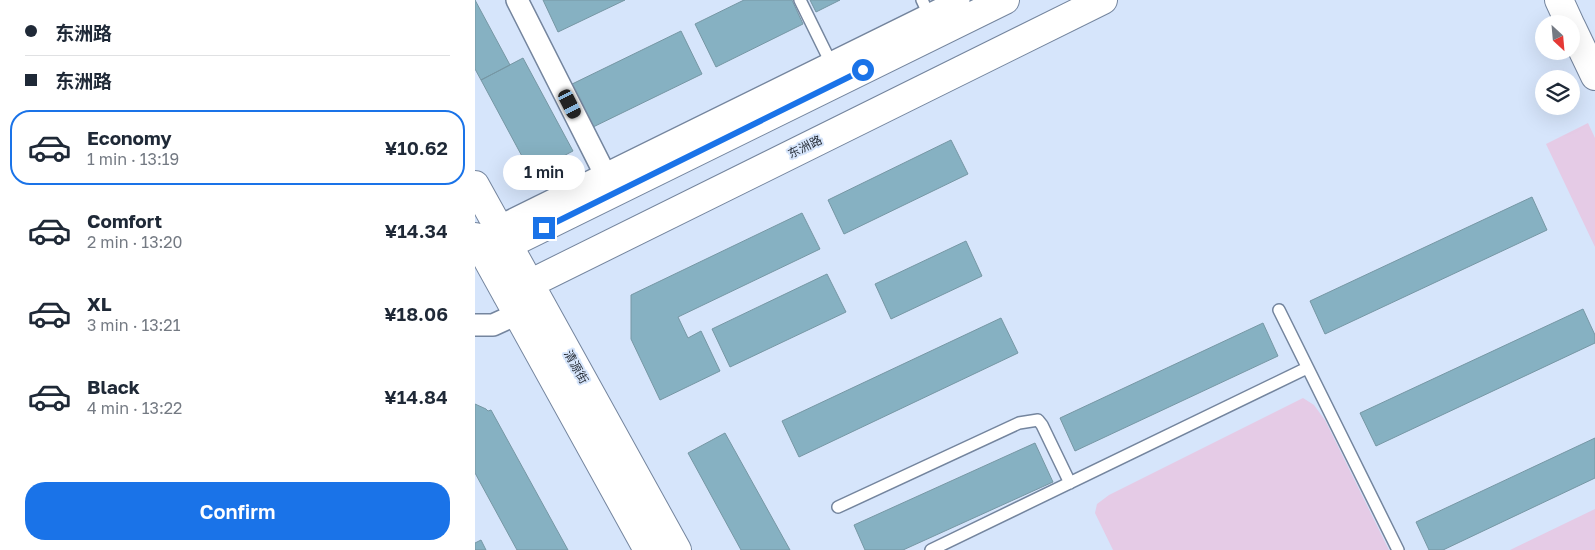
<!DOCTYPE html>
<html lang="en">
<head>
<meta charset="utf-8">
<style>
  :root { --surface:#fff; --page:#f6f6f7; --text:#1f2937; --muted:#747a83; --line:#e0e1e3; --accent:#1a73e8 }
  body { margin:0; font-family:"Golos Text","Noto Sans SC",sans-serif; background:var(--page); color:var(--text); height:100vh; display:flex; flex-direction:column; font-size:19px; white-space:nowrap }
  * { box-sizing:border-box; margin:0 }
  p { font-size:16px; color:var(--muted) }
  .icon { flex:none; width:28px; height:28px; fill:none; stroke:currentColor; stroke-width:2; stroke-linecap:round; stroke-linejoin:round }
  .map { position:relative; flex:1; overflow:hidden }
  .panel { display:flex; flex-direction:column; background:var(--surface); width:475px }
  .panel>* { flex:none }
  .guide { display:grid; align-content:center; height:110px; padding:0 25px; background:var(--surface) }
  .needle { width:32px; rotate:154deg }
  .controls { position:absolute; left:1060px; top:15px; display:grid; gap:10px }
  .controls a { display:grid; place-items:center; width:45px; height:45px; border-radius:50%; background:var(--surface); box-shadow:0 5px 20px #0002; font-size:25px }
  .end { position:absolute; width:22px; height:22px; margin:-11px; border:6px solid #1a73e8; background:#fff; box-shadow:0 0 0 2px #fff }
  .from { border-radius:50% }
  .bubble { position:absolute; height:35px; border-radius:18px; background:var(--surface); box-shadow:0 5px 20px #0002; font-size:16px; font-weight:600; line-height:35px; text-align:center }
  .car { position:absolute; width:15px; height:30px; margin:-15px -8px; border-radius:6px; box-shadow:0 0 4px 1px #0007; background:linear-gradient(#222 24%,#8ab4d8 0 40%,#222 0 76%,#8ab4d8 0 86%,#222 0) }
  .guide b { display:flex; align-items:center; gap:18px; height:48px; font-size:19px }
  .guide b+b { border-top:1px solid var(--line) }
  .guide i { width:12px; height:12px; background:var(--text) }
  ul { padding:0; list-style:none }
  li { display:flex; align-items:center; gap:15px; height:75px; margin:0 10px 8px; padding:0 15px; border:2px solid transparent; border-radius:20px }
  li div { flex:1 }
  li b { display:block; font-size:19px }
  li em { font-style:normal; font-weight:600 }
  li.on { border-color:var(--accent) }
  li>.icon { width:45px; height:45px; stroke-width:1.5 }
  .cta { display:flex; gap:10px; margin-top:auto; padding:10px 25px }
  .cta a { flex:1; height:58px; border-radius:20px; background:var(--accent); color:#fff; font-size:20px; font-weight:600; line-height:58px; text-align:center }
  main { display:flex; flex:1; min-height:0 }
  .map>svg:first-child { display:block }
  .green { fill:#e5cbe6 }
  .building { fill:#86b1c2; stroke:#7697a4 }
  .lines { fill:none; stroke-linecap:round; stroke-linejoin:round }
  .lane-casing { stroke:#74859e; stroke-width:14 }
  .street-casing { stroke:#74859e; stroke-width:24 }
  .secondary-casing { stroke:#74859e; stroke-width:30 }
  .lane { stroke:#fff; stroke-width:11 }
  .street { stroke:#fff; stroke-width:21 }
  .secondary { stroke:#fff; stroke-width:28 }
  .route { stroke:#1a73e8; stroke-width:6 }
  .labels { text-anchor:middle; stroke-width:4; stroke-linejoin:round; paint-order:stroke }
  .street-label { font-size:12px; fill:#272e38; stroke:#d6e5fb }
</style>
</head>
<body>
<main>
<section class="panel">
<div class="guide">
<b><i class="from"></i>东洲路</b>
<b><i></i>东洲路</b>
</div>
<ul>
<li class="on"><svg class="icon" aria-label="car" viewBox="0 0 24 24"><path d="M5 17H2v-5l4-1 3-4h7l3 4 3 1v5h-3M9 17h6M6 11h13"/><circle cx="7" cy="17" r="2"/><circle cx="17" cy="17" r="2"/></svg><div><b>Economy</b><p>1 min · 13:19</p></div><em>¥10.62</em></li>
<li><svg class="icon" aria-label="car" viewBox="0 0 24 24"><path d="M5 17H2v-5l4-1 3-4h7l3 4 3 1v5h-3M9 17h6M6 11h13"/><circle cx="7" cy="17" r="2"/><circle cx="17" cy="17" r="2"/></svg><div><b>Comfort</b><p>2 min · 13:20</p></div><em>¥14.34</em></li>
<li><svg class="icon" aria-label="car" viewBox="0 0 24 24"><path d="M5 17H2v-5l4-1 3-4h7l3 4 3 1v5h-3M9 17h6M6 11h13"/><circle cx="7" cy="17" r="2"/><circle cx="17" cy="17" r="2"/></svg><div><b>XL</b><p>3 min · 13:21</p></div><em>¥18.06</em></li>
<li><svg class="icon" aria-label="car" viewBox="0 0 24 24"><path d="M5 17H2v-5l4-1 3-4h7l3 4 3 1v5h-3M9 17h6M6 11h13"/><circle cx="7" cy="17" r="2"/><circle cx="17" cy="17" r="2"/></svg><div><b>Black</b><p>4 min · 13:22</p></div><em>¥14.84</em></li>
</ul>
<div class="cta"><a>Confirm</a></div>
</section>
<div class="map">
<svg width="1120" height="550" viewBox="0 0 1120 550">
  <rect width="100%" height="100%" fill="#d6e5fb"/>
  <path class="green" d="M1113,123L1120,138V247L1071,144Z
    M828,398L839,405L850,420L914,550H638L620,513L622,504L634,495Z
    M1120,509V550H1035Z"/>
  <path class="building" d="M0,0L35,65L6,80L0,69Z
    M68,0H150L83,32Z
    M269,0H317L328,24L241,67L220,24Z
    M335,0H365L341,12Z
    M206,31L227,74L114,129L93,86Z
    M48,58L98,151L56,173L6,80Z
    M476,140L493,174L369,234L353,200Z
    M1057,197L1072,230L850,334L835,301Z
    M327,213L345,249L203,317L213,338L226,331L245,371L185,400L156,339V295Z
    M491,241L507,276L416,319L400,284Z
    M352,274L371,312L255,367L237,329Z
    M1108,309L1120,335V343L901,446L885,413Z
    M526,318L543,353L324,457L307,421Z
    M788,323L803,356L600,451L585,418Z
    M0,404L11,409L13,411L16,410L93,550H42L0,473Z
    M250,433L315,550H266L213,453Z
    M1120,438V478L968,550H954L941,522Z
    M560,443L578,482L428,550H390L379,525Z
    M6,540L11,550H0V543Z"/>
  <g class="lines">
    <defs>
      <path id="lane" d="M325,0L356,63
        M447,0L454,15
        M804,310L923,550
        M363,507L544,423L563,420L567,425L595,483
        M456,550L832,368"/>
      <path id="street" d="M42,0L136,186
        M23,227L484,0
        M0,325H18L42,314"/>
      <path id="secondary" d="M1084,0L1095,24
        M1096,26L1120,76
        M0,185L202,550
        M0,237L173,550
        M10,256L530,0
        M32,295L628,0"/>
    </defs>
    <use href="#lane" class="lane-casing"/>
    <use href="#street" class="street-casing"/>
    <use href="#secondary" class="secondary-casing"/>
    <use href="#lane" class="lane"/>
    <use href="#street" class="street"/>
    <use href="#secondary" class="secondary"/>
  </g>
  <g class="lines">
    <path class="route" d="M69,228L388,70"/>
  </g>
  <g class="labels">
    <g class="street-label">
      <text transform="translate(330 147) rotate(-26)" y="4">东洲路</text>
      <text transform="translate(101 367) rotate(61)" y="4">清源街</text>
    </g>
  </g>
</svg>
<div class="controls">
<a><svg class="needle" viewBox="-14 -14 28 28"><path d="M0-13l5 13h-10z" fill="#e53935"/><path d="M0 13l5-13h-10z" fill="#747a83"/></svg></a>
<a><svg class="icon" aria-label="layers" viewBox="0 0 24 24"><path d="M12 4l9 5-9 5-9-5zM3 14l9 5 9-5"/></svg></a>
</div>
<i class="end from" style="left:388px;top:70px"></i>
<i class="end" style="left:69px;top:228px"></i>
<div class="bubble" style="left:28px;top:155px;width:82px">1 min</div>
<i class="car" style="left:95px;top:104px;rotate:153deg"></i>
</div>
</main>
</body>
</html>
